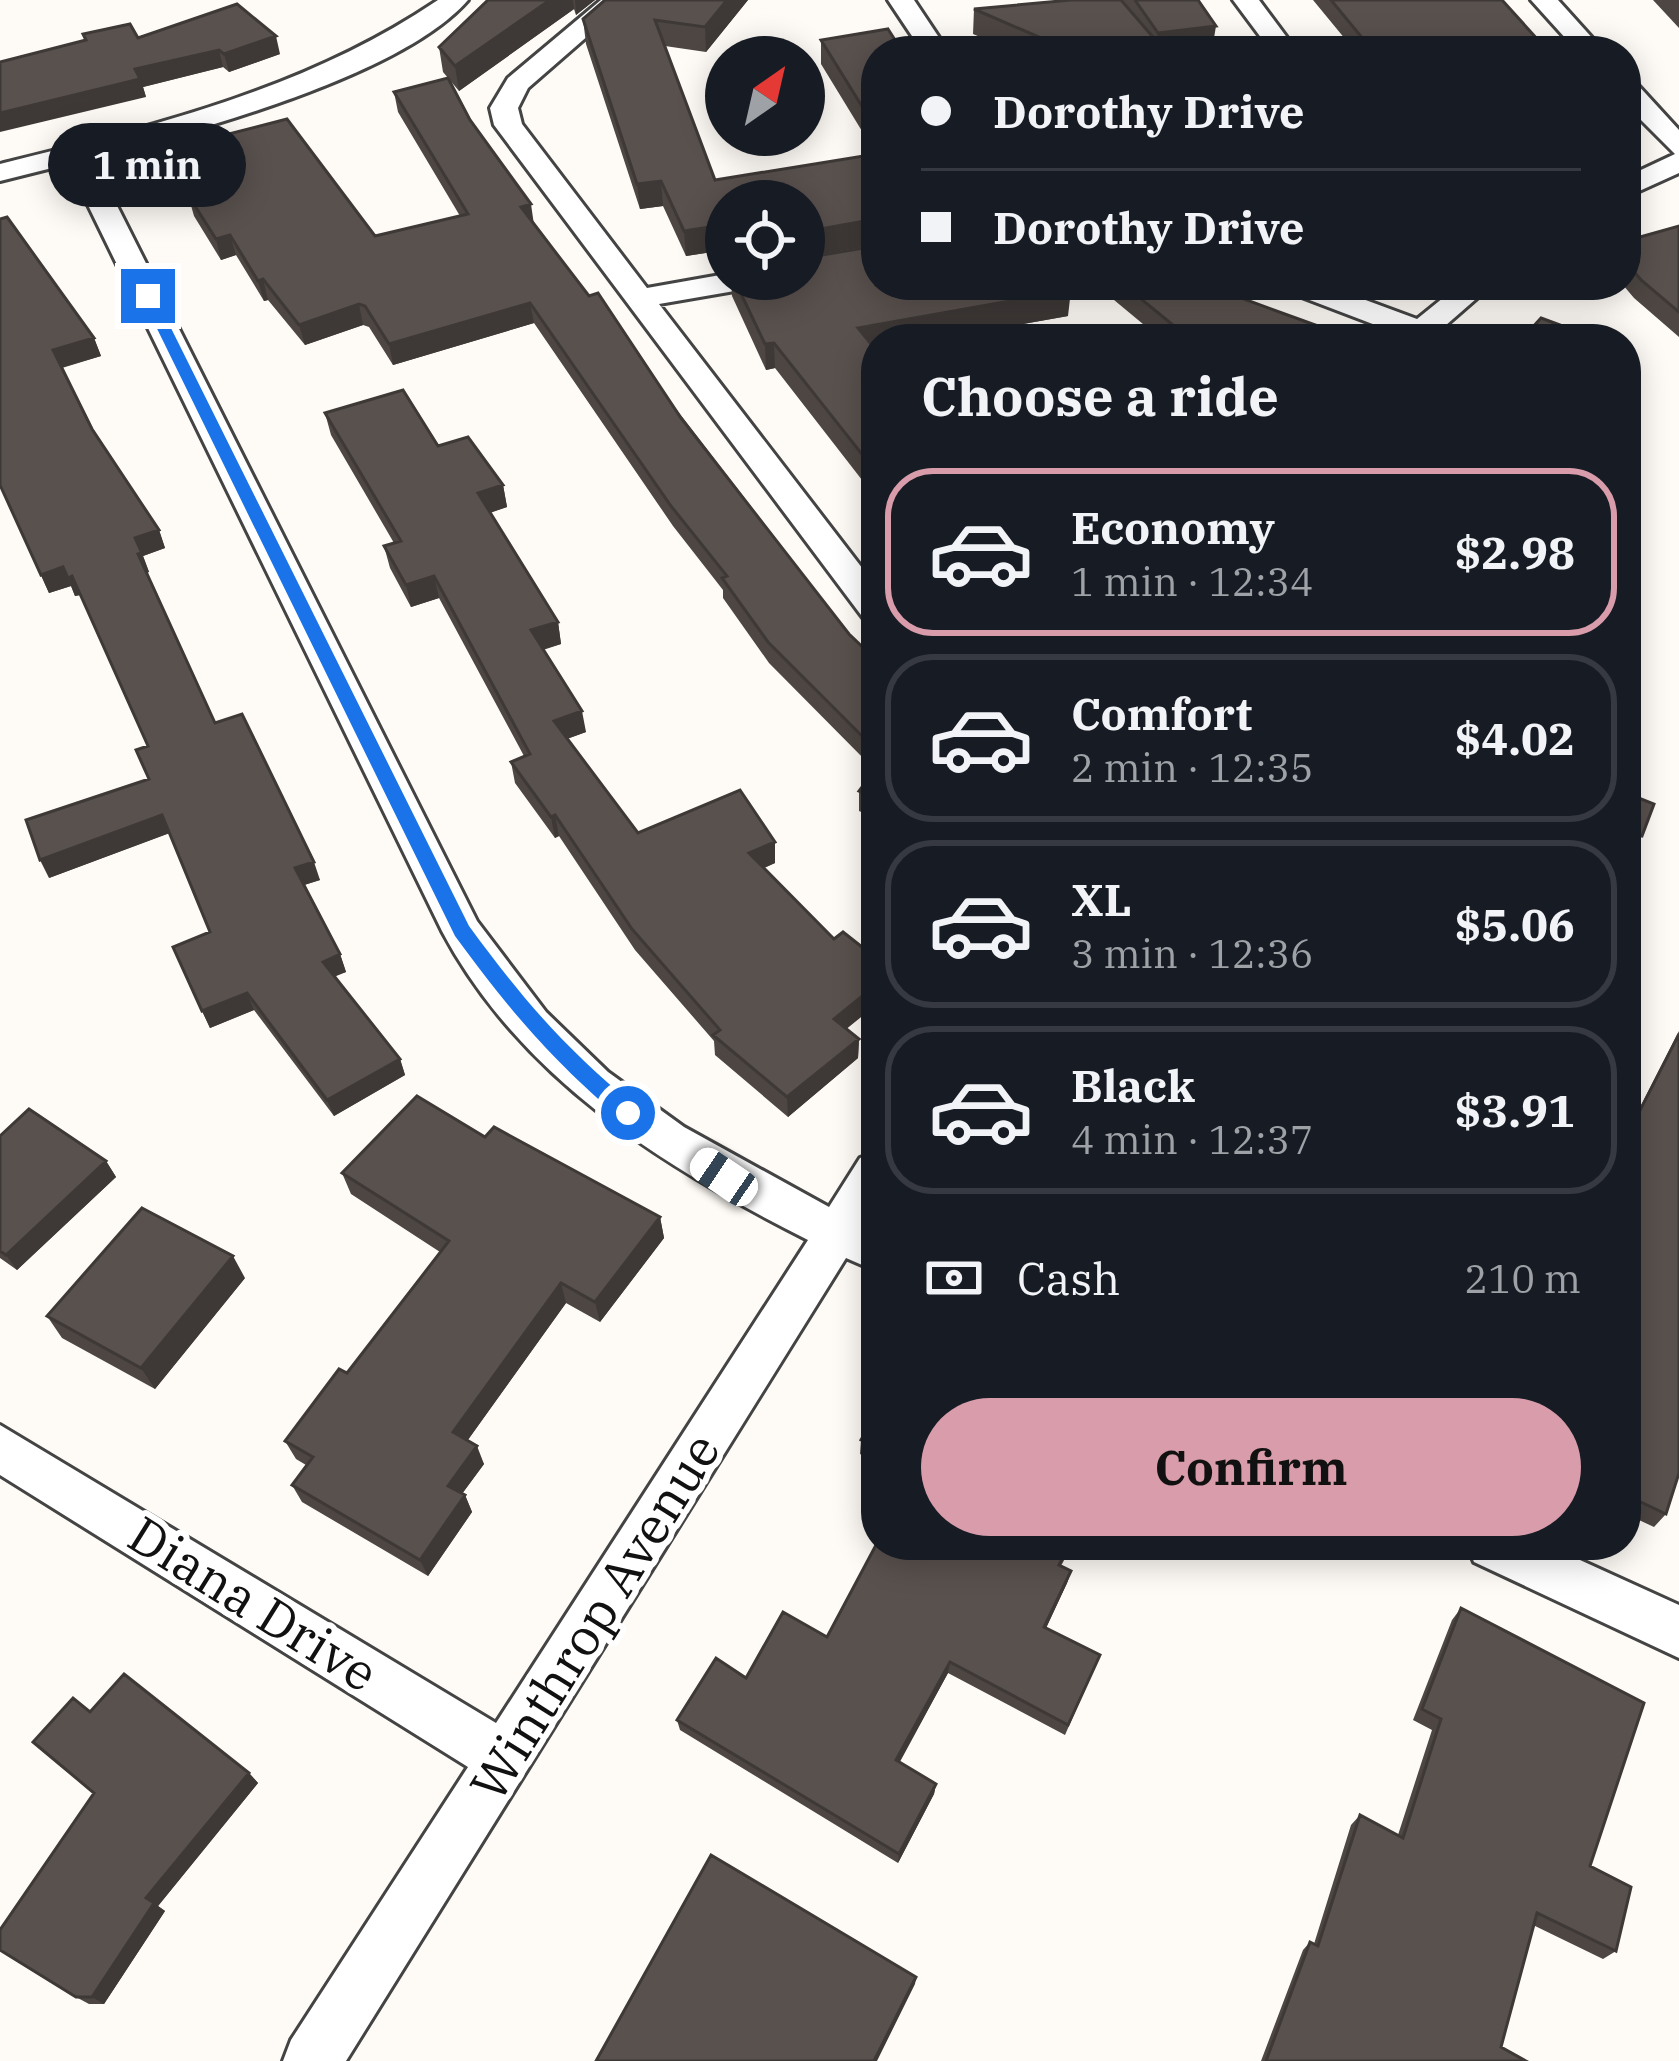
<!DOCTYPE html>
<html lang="en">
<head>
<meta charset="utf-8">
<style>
  :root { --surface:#171b24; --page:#242831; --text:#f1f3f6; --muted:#9ea1a6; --line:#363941; --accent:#d89caa }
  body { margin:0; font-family:"IBM Plex Serif",serif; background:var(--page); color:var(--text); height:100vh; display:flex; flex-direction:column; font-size:45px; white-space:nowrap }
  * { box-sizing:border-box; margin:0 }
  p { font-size:39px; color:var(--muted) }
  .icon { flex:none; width:66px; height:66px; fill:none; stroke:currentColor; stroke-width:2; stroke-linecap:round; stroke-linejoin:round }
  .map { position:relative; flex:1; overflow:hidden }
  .drawer { position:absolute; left:861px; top:324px; width:780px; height:1236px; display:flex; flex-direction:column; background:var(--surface); border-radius:48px; box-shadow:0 6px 30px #0003 }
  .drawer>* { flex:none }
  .banner { position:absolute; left:861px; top:36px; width:780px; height:264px; border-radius:48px; box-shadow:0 6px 30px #0003; display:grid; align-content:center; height:264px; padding:0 60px; background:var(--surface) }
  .needle { width:78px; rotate:34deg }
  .buttons { position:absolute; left:705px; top:36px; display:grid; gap:24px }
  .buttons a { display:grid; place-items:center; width:120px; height:120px; border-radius:50%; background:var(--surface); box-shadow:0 6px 30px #0003; font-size:60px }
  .end { position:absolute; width:54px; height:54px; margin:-27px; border:15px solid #1a73e8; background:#fff; box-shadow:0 0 0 6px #fff }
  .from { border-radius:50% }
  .bubble { position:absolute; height:84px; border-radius:42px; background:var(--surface); box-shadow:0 6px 30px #0003; font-size:39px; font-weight:700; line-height:84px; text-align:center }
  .car { position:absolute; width:36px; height:72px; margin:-36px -18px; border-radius:15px; box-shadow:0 0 9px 3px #0007; background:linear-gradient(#fff 24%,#345 0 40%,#fff 0 76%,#345 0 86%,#fff 0) }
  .banner b { display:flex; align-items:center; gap:42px; height:114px; font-size:45px }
  .banner b+b { border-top:3px solid var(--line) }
  .banner i { width:30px; height:30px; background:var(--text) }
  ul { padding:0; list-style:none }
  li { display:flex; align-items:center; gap:36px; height:168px; margin:0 24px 18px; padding:0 36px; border:6px solid var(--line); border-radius:48px }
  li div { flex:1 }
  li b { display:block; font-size:45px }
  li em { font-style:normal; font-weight:700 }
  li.active { border-color:var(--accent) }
  li>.icon { width:108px; height:108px; stroke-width:1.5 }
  h2 { padding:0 60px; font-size:54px; line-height:144px }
  .pay { display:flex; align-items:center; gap:30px; height:132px; padding:0 60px; font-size:45px }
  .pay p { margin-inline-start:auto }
  .primary-button { display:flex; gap:24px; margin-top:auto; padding:24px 60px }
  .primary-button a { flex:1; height:138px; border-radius:72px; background:var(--accent); color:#111; font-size:48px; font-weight:700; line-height:138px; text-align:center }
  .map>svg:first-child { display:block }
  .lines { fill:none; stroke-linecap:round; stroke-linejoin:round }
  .street-casing { stroke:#444; stroke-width:6 }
  .street { fill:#fff; fill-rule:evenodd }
  .wall { fill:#4d4643 }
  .shaded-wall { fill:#3e3937 }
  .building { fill:#59514e; stroke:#3e3937; stroke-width:3 }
  .route { fill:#1a73e8 }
  .labels { text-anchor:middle; stroke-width:12; stroke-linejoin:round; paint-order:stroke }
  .near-street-label { font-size:51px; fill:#111; stroke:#fff }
</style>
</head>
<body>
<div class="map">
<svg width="1679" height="2061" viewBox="0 0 1679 2061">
  <rect width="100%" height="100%" fill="#fefbf6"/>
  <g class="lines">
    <defs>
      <path id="street" d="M438,0H468C401,77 192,132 93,158L477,921L546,1012L608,1072L684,1127L829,1207L860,1158L876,1152V1209L866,1225L876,1229V1271L846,1258L346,2061H283L291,2040L468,1767L0,1475V1425L496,1723L808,1240C663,1167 520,1078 442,931L68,164L0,181V164C153,126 305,90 438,0Z
        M601,0H629L528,88L518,108L522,124L647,288L726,274V279H767L752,288L659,304L876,586V623L864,619L494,125L490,108L508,78Z
        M888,0H914L948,51H922Z
        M1233,0H1259L1297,51H1271Z
        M1531,0H1558L1604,51H1577Z
        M1626,81L1636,83L1679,130V173L1626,197V177L1675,154L1626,105Z
        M1282,285H1325L1417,319L1459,285H1492L1430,339H1396L1399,334L1286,291Z
        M1467,1545H1547L1679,1605V1658L1474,1562Z"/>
    </defs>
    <use href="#street" class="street-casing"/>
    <use href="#street" class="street"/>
  </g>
  <path class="wall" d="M488,0H595L576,15L574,9L459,91L443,72L439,47Z
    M605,0H748L706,52L665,46L715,180L876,154L821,64V40L876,51V245L804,257L726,201V271L720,270L712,252L686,256L663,206L640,209L586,44L583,19Z
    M1071,0H1198L1213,44L1165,51H1013L973,34L974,9Z
    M1313,0H1502L1548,51H1355Z
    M1653,0H1679V28Z
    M83,34L138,38L280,54L229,72L223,67L143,87L146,97L85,40Z
    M394,92L470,120L534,224L849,634L876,660V818L859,811V791L875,770L769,663L723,598V590L673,526L534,323L393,365L369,327L363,325L305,345L268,300L264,301L236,255L221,260L194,216L188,195L203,191L188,166L182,146L375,236L460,216L398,112Z
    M0,219L94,338L101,356L62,368L92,429L159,530L165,548L143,556L149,572L146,573L215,723L320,880L304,885L340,954L346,972L334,976L400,1059L405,1075L334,1116L254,1010L210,1028L173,947L210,932L169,833L49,878L148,779V746L80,595L75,596L71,586L49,593L0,485Z
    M1679,226V337L1634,298L1623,285H1626V241Z
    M731,279H804L1068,316L939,339H876V498L775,368L766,370L732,296Z
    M1096,285H1225L1241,298L1318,326L1315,339H1161Z
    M325,413L438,446L503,485L507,507L490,513L558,622L561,644L543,650L586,732L567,739L638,833L775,842V863L764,868L847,1029L859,1039L858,1058L788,1117L715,1055L714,1041L635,950L559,836L555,838L515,783L511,762L524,756L439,598L411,607L390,568L384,546L394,543L331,435Z
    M1626,793L1642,836L1638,845L1626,841Z
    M1679,1031V1473L1666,1514L1654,1527L1626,1514V1125L1630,1127Z
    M0,1136L106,1161L116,1177L17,1270L0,1258Z
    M485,1137L660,1217L664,1238L600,1322L566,1303L467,1441L484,1464L462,1494L465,1495L472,1512L428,1576L302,1502L292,1485L306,1465L296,1459L285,1441L347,1373L440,1252L351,1194L342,1173Z
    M245,1278L155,1389L62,1338L47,1316Z
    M876,1414V1462L860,1454L861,1440Z
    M876,1545H1072L1061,1566L1071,1571L1067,1583L1046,1628L1100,1655L1065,1735L948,1673L899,1762L936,1784L934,1794L898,1863L680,1730L677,1720L746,1678L827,1637Z
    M1461,1608L1590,1866L1616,1951L1603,1959L1533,1925L1501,2047L1526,2061H1261L1303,1950L1310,1942L1314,1944L1351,1825L1360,1815L1398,1835L1432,1730L1413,1720L1452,1620Z
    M90,1712L249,1773L258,1783L158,1906L165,1911L104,2004H89L76,1997L94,1793Z"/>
  <path class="shaded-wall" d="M550,0H573L574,9L459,91L455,66Z
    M575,0H595L576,15Z
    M727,0H748L706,52L705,27Z
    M1216,26L1213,44L1155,51L1158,33Z
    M276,36L280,54L229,72L224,54Z
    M219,50L223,67L143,87L146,97L0,132V113L135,69Z
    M661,181L663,206L640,209L637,184Z
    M531,204L534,225L521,207Z
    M876,219L875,245L804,257V232Z
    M710,227L712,252L686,256L684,231Z
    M230,235L236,255L221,260L216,239Z
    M263,279L268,300L264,301L258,281Z
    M1071,290L1068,316L939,339H876V350L858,328Z
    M530,303L534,323L393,365L389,344Z
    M359,304L363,325L305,345L299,325Z
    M94,338L101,356L60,368L53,350Z
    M774,343L775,368L766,370L765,344Z
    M503,485L507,507L482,515L478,493Z
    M159,530L165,548L143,556L149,572L145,573L138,554L135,538Z
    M63,567L71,586L49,593L41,575Z
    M72,576L80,595L75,596L68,578Z
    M434,576L439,598L411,607L406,585Z
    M558,622L561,644L534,652L531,630Z
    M582,711L586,732L558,742L554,721Z
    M162,815L170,833L49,878L40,860Z
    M555,815L559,836L555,838L551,817Z
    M775,842V863L750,874L749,853Z
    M314,862L320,880L301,886L295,868Z
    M340,954L346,972L329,979L323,962Z
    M876,985V1005L834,1039V1019Z
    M247,993L254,1010L210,1028L202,1011Z
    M859,1039L858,1058L788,1117L787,1097Z
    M400,1059L405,1075L334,1116L327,1100Z
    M106,1161L116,1177L17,1270L6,1255Z
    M660,1217L664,1238L600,1322L595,1302Z
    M233,1256L245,1278L155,1389L141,1368Z
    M561,1283L566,1303L460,1451L453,1432Z
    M477,1446L484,1464L455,1503L448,1486Z
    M465,1495L472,1512L428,1576L420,1560Z
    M1071,1571L1067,1583L1041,1639L1044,1627Z
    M950,1662L948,1673L895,1771L896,1760Z
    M249,1773L258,1783L158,1906L165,1911L104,2004L92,1997L146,1898Z
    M936,1784L934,1794L898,1863L899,1854Z
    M916,1977L915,1984L877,2061H874Z"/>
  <path class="building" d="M488,0H550L455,66L439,47Z
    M605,0H727L705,27L655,20L715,180L876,154V219L804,232V201H726V246L719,245L710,227L684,231L661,181L637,184L583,19Z
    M1071,0H1121L1165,51H1018L1055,44L974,9Z
    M1135,0H1198L1216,26L1158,33Z
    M1331,0H1502L1548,51H1373Z
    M237,4L276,36L224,54L219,50L135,69L140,79L0,113V62L86,40L83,34L130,24L138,38Z
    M888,29L902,51H876V129L821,40Z
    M448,78L470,120L531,204L521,207L589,296L598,293L681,418L849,634L876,660V750L768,642L722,578L727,576L671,506L530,303L389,344L365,306L359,304L299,325L263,279L258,281L230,235L216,239L188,195L209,190L182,146L287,119L375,236L468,214L394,92Z
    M7,217L94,338L53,350L92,429L159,530L135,538L142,553L138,554L215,723L242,714L314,862L295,868L340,954L323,962L400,1059L327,1100L247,993L202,1011L173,947L210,932L162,815L40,860L26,820L149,779L136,750L148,746L72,576L68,578L63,567L41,575L0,485V219Z
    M1679,226V312L1641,280L1626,262V241Z
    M876,246V285H1068L1071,290L858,328L876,350V472L774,343L765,344L734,279H804V258Z
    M1124,285H1225L1241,298L1318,326L1307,339H1190Z
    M1541,318L1595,338L1522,339Z
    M403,390L438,446L468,437L503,485L478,493L558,622L531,630L582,711L554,721L638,833L740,790L775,842L749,853L834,939L843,932L876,958V985L834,1019L859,1039L787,1097L713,1035L720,1030L632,929L555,815L551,817L511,762L530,754L434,576L406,585L384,546L401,541L325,413Z
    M876,768V798L859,791Z
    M1626,793L1654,804L1642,836L1626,831Z
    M1679,1034V1473L1666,1514L1626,1495V1125L1631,1128Z
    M417,1096L485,1137L494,1127L660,1217L595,1302L561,1283L453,1432L477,1446L448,1486L465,1495L420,1560L292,1485L313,1457L285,1441L339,1369L347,1373L449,1241L342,1173Z
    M29,1109L106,1161L6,1255L0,1251V1136Z
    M142,1208L233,1256L141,1368L47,1316Z
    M876,1414V1448L861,1440Z
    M876,1545H1069L1059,1565L1071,1571L1044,1627L1100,1655L1068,1725L950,1662L896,1760L936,1784L899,1854L677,1720L716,1658L746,1678L783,1612L827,1637Z
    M1461,1608L1644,1703L1590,1866L1631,1887L1616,1951L1537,1913L1501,2047L1526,2061H1266L1310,1942L1318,1946L1360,1815L1403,1838L1441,1719L1422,1709Z
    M124,1674L249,1773L146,1898L154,1903L92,1997H76L0,1950V1930L94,1793L33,1742L73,1698L90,1712Z
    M711,1855L916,1977L874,2061H596Z"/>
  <path class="route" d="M148,292L155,296L469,926C524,1001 564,1047 636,1107V1119H621C550,1058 510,1011 455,936L141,296Z"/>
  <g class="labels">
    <g class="near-street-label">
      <text transform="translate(253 1604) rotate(32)" y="18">Diana Drive</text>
      <text transform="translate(595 1617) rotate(-58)" y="18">Winthrop Avenue</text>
    </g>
  </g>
</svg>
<div class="buttons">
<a><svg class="needle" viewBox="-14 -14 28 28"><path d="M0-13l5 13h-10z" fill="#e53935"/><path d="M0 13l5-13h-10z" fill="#9ea1a6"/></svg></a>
<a><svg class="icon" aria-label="locate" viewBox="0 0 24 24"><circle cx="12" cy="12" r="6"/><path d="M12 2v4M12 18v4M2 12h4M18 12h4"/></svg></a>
</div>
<i class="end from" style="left:628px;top:1113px"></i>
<i class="end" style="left:148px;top:296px"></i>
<div class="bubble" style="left:48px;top:123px;width:198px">1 min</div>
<i class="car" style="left:724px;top:1177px;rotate:304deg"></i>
<div class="banner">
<b><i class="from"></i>Dorothy Drive</b>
<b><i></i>Dorothy Drive</b>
</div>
<section class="drawer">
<h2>Choose a ride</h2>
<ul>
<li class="active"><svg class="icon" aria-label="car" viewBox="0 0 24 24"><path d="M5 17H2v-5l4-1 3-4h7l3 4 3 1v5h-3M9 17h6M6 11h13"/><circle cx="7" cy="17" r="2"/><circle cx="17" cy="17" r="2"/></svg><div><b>Economy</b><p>1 min · 12:34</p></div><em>$2.98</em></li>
<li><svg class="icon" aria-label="car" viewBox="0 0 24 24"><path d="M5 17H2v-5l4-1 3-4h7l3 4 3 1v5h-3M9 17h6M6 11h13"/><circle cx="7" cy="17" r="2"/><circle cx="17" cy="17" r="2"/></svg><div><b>Comfort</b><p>2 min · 12:35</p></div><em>$4.02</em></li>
<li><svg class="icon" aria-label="car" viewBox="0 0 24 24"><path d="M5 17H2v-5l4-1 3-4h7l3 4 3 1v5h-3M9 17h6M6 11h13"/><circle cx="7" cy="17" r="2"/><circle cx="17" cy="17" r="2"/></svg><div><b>XL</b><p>3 min · 12:36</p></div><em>$5.06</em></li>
<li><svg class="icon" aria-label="car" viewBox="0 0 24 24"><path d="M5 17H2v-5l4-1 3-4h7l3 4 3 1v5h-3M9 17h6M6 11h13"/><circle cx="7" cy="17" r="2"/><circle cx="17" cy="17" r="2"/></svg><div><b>Black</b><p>4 min · 12:37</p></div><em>$3.91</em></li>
</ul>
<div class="pay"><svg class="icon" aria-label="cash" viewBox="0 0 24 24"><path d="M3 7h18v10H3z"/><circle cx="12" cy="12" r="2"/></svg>Cash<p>210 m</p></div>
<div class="primary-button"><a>Confirm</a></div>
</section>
</div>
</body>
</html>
